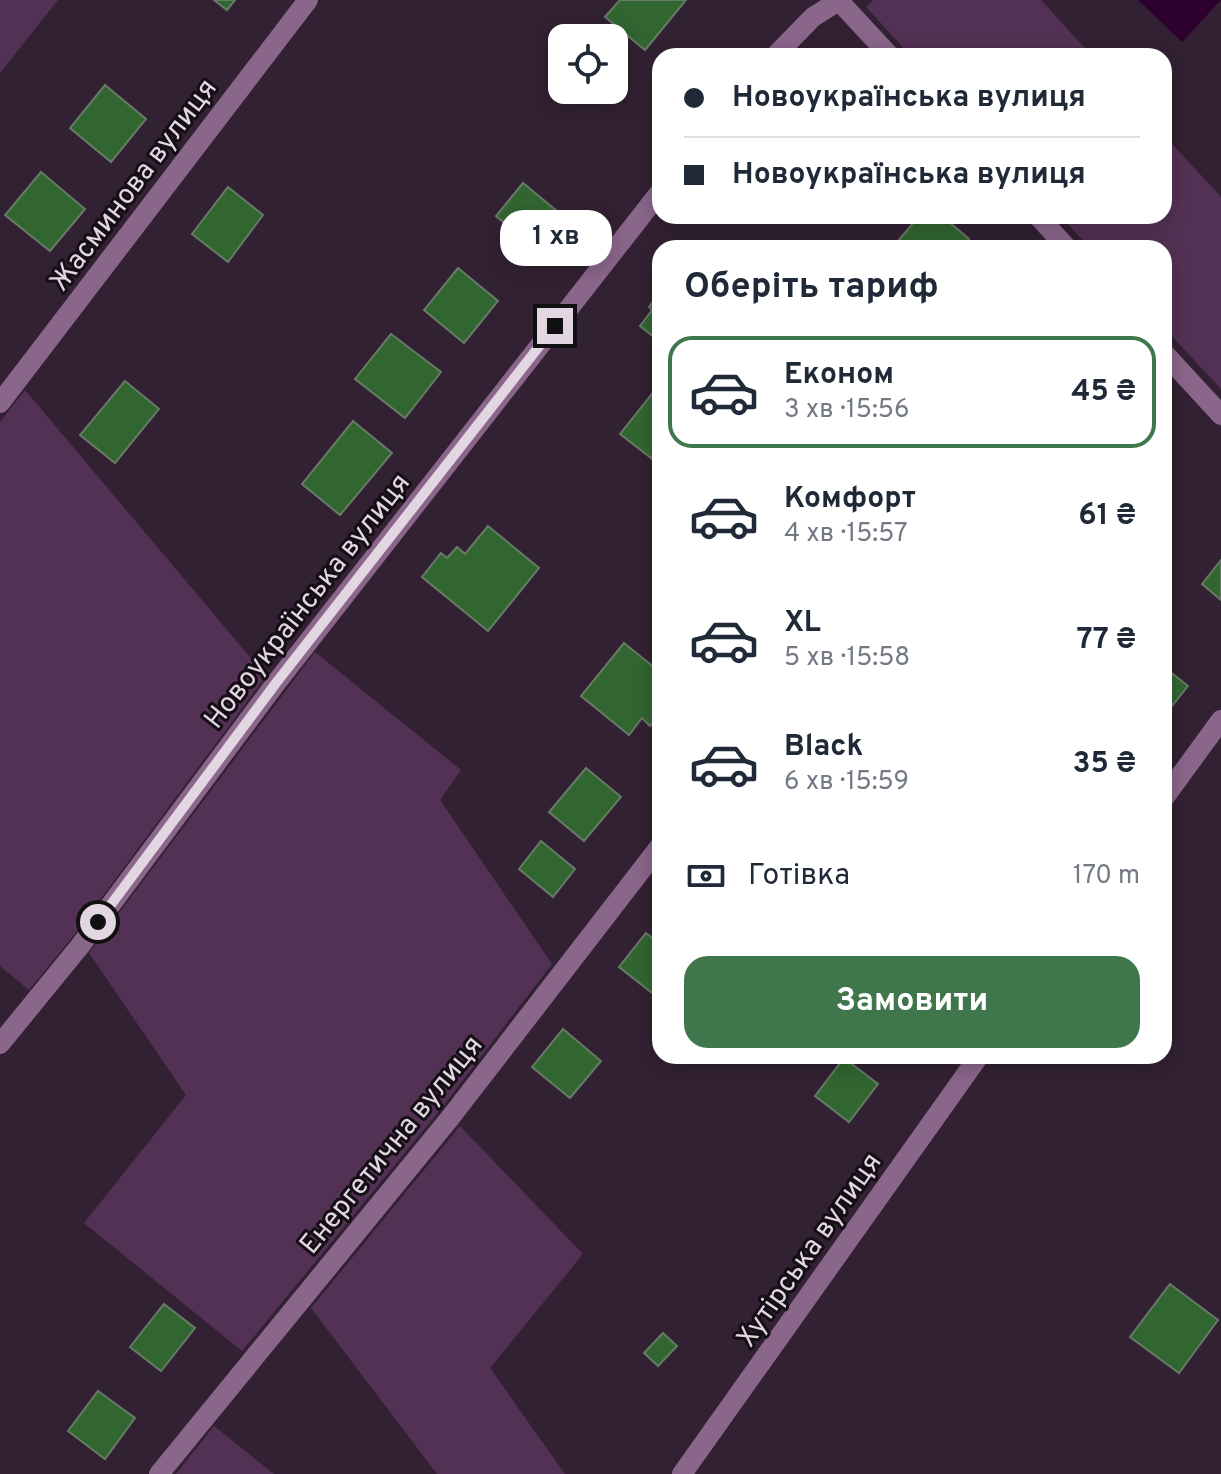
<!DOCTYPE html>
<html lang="uk">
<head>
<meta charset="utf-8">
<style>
  :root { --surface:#fff; --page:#f6f6f7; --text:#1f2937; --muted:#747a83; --line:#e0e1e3; --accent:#40764c }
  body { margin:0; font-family:Overpass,sans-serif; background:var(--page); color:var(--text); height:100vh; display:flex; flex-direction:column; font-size:30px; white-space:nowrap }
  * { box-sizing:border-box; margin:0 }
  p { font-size:26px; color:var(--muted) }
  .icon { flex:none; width:44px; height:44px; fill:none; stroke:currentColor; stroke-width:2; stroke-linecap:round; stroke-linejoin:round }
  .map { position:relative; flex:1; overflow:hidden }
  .drawer { position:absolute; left:652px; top:240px; width:520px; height:824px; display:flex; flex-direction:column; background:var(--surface); border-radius:24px; box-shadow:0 4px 20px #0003 }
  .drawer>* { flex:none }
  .top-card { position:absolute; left:652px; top:48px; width:520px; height:176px; border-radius:24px; box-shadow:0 4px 20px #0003; display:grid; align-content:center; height:176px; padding:0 32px; background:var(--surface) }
  .buttons { position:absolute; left:548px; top:24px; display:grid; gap:16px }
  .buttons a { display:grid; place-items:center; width:80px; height:80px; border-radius:16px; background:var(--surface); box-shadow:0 4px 20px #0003; font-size:40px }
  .end { position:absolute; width:36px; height:36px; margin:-18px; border:10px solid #e1d6e1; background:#111; box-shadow:0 0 0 4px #111 }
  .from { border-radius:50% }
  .bubble { position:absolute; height:56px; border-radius:24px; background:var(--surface); box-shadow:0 4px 20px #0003; font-size:26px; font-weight:700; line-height:56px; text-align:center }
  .top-card b { display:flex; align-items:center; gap:28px; height:76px; font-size:30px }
  .top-card b+b { border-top:2px solid var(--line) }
  .top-card i { width:20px; height:20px; background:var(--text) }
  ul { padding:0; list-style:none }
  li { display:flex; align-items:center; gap:24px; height:112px; margin:0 16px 12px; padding:0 16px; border:4px solid transparent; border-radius:24px }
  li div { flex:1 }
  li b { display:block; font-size:30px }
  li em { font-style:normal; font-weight:700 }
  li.active { border-color:var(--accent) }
  li>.icon { width:72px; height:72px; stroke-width:1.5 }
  h2 { padding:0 32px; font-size:36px; line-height:96px }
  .pay { display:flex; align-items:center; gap:20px; height:88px; padding:0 32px; font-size:30px }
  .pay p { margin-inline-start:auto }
  .primary-button { display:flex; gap:16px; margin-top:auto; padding:16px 32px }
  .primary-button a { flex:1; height:92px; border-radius:24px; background:var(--accent); color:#fff; font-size:32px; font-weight:700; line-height:92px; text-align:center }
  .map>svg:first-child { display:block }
  .green { fill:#533154 }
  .water { fill:#2e0030 }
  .building { fill:#326631; stroke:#677a66; stroke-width:2 }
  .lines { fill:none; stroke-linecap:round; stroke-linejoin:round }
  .minor { stroke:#8b668b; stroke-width:20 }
  .route { stroke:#e1d6e1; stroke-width:10 }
  .labels { text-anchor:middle; stroke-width:6; stroke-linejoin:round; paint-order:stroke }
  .street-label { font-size:28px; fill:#e1d6e1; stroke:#150e15 }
</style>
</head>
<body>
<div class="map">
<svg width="1221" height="1474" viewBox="0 0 1221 1474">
  <rect width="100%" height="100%" fill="#322132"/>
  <path class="green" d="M0,0H58L0,73Z
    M873,0H1041L1092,56H911L866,7Z
    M1164,135L1221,197V389L1164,328V248H1090L1060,216H1164Z
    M25,390L266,676L71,939L29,990L0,966V422Z
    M315,652L461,770L440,800L552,964L440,1110L242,1351L84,1223L186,1095L89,953Z
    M460,1126L583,1254L490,1368L565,1474H437L311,1308Z
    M214,1426L274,1474H176Z"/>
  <path class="water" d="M1138,0H1221L1182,42Z"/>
  <path class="building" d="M214,0H235L227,10Z
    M620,0H686L645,50L605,17Z
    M105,85L146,119L111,162L70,128Z
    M41,172L85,209L50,251L5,215Z
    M523,183L563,216L535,249L496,216Z
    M228,187L263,215L228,262L192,234Z
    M919,216H942L969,239L962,248H892Z
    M458,268L498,301L464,343L424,310Z
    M660,293V342L640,326L652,310L649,307Z
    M391,334L441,372L405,418L355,379Z
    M125,381L159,409L115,463L80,435Z
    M659,385L660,386V465L620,434Z
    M353,421L392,453L340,515L302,484Z
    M488,526L539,568L488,631L422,577L441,553L447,558L457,547L465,554Z
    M1221,560V600L1202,584Z
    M624,643L660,672V714L650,726L642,718L629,735L581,696Z
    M1164,667L1188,686L1164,716Z
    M586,768L621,797L584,841L549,812Z
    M541,841L575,869L553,897L519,869Z
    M646,933L660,944V991L656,996L619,967Z
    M563,1029L601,1061L570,1098L532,1067Z
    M844,1058L878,1084L849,1122L815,1096Z
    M1170,1284L1218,1320L1179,1373L1130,1337Z
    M164,1304L195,1328L161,1371L130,1347Z
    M663,1333L677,1346L658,1366L644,1353Z
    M98,1391L135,1418L105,1459L68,1431Z"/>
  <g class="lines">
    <path class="minor" d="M838,0L890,56
      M775,56L813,17L840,0
      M1038,216L1067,248
      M1164,353L1221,415
      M0,403L308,0
      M1164,798L1221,720
      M0,1044L80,946L276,683L660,192
      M159,1474L450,1118L660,846
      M682,1474L979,1056"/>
  </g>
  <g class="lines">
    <path class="route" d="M98,922L276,683L555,326"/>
  </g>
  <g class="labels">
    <g class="street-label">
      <text transform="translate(132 184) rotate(-53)" y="10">Жасминова вулиця</text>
      <text transform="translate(306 600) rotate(-52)" y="10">Новоукраїнська вулиця</text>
      <text transform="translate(390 1144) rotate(-51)" y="10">Енергетична вулиця</text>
      <text transform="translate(808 1249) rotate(-55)" y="10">Хутірська вулиця</text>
    </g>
  </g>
</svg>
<div class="buttons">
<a><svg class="icon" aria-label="locate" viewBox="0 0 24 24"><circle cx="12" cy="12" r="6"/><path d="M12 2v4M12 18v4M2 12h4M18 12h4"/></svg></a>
</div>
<i class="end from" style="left:98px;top:922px"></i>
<i class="end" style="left:555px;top:326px"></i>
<div class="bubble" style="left:500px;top:210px;width:112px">1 хв</div>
<div class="top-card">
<b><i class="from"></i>Новоукраїнська вулиця</b>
<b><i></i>Новоукраїнська вулиця</b>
</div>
<section class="drawer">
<h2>Оберіть тариф</h2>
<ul>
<li class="active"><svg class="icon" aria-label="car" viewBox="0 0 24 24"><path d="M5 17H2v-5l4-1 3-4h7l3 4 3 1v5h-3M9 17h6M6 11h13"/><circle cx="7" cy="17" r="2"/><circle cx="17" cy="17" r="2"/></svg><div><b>Економ</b><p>3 хв · 15:56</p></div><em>45 ₴</em></li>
<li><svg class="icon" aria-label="car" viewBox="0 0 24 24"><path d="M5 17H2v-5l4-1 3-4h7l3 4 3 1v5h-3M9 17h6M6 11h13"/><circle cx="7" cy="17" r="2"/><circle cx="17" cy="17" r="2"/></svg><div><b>Комфорт</b><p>4 хв · 15:57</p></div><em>61 ₴</em></li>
<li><svg class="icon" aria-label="car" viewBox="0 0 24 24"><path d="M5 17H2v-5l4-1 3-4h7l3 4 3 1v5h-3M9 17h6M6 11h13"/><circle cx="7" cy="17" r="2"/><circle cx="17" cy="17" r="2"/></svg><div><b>XL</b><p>5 хв · 15:58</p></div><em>77 ₴</em></li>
<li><svg class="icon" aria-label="car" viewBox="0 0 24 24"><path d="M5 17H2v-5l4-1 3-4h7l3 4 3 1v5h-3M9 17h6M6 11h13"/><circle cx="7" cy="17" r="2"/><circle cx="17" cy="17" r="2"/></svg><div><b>Black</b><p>6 хв · 15:59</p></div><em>35 ₴</em></li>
</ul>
<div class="pay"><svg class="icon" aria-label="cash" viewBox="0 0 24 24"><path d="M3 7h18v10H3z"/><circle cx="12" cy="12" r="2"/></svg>Готівка<p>170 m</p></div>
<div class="primary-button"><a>Замовити</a></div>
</section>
</div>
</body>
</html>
